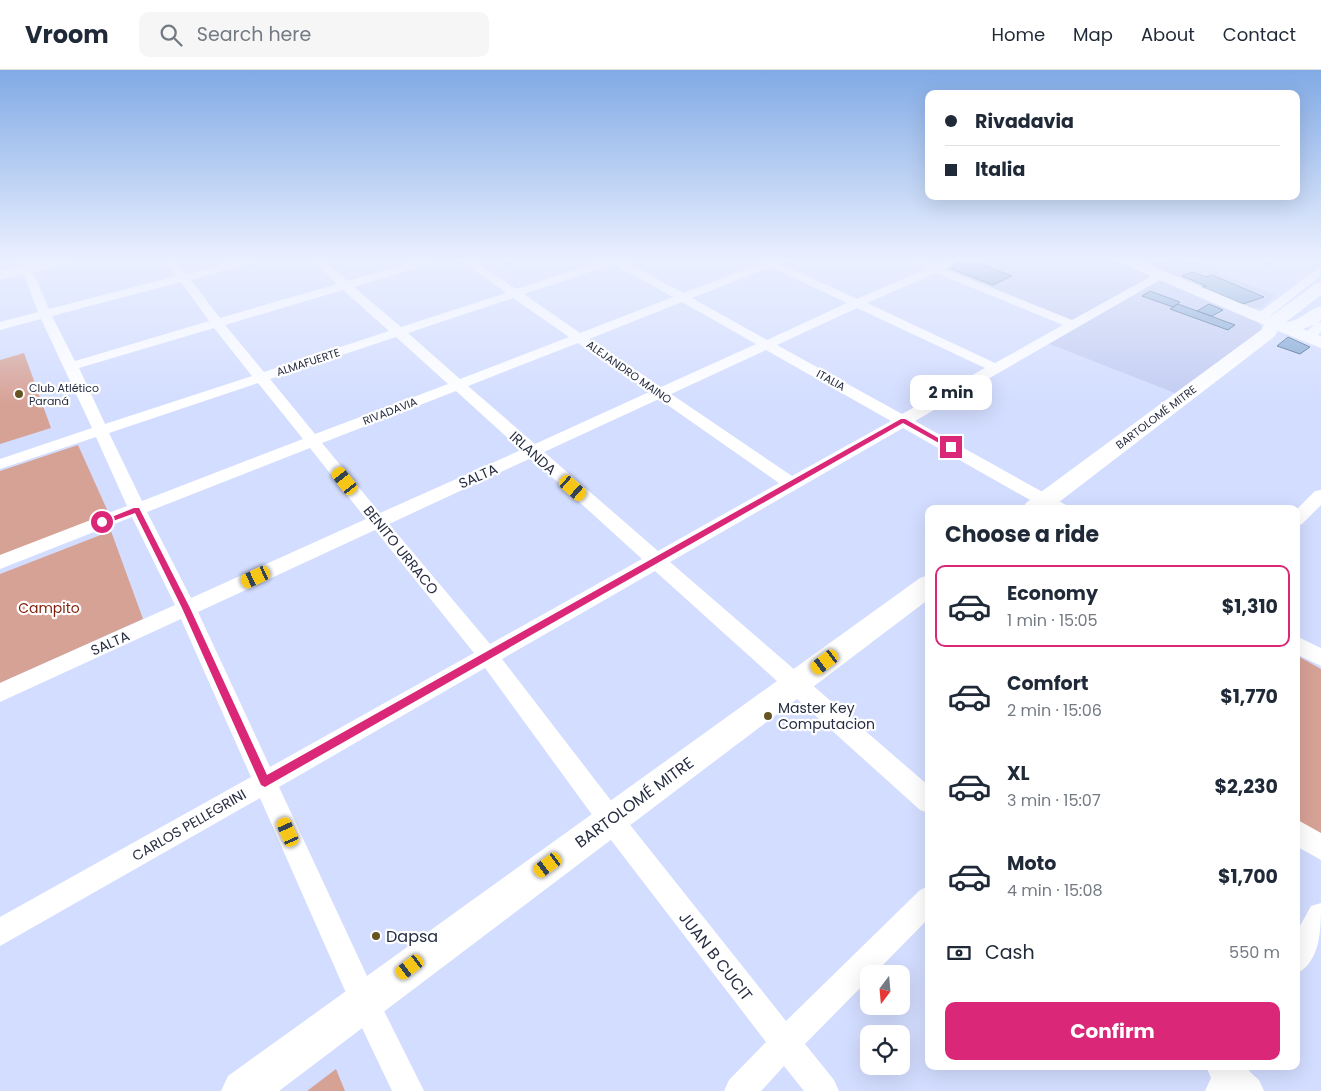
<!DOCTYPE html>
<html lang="en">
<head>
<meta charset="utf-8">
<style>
  :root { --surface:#fff; --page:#f6f6f7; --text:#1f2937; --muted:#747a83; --line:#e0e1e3; --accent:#db2777 }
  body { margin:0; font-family:Poppins,sans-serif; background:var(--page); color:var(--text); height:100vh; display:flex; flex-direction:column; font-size:19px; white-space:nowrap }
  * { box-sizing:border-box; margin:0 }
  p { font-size:16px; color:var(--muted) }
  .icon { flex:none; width:28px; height:28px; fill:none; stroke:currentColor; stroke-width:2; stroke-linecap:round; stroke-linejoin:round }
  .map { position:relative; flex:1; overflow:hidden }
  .panel { position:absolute; left:925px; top:435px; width:375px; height:565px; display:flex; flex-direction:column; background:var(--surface); border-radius:10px; box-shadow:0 5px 20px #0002 }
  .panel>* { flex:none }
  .banner { position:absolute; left:925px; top:20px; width:375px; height:110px; border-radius:10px; box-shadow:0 5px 20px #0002; display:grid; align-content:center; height:110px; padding:0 20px; background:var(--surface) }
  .needle { width:32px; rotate:196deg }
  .controls { position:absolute; left:860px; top:895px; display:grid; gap:10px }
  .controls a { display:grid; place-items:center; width:50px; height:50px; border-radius:10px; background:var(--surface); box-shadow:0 5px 20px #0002; font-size:25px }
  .end { position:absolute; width:22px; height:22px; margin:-11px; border:6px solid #db2777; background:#fff; box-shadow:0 0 0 2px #fff }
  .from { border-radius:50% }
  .bubble { position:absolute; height:35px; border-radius:10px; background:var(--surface); box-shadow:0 5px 20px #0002; font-size:16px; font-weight:700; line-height:35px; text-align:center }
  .car { position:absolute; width:15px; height:30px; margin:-15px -8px; border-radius:6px; box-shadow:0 0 4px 1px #0007; background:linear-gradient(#f5c518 24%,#345 0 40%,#f5c518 0 76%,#345 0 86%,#f5c518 0) }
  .banner b { display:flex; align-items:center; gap:18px; height:48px; font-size:19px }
  .banner b+b { border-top:1px solid var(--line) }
  .banner i { width:12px; height:12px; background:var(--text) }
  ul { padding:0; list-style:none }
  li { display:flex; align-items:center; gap:15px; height:82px; margin:0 10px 8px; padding:0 10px; border:2px solid transparent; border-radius:10px }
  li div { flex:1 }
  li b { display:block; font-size:19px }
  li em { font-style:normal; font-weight:700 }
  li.on { border-color:var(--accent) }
  li>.icon { width:45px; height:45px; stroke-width:1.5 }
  h2 { padding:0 20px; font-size:22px; line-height:60px }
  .pay { display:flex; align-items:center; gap:12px; height:55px; padding:0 20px; font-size:19px }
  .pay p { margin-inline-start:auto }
  .action { display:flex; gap:10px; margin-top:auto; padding:10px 20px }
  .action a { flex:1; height:58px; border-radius:10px; background:var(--accent); color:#fff; font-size:20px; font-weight:700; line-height:58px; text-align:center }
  header { display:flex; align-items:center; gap:30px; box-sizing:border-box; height:70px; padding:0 25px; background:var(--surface); border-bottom:1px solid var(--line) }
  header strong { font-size:24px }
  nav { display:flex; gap:28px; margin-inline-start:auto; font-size:18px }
  .search { width:350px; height:45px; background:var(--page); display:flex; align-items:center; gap:12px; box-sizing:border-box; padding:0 18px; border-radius:10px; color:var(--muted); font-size:19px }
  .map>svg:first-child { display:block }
  .built { fill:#c2ccf2 }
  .green { fill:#d7a296 }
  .building { fill:#7ba3d0; stroke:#365a83 }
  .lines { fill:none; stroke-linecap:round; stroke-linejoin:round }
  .minor { fill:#fff; fill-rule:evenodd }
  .secondary { fill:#fff; fill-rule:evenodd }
  .route { fill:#db2777 }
  .poi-dot { fill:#645522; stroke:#fff; stroke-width:2 }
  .labels { text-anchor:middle; stroke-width:4.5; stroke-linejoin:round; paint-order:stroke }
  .far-street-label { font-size:11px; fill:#272d42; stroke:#fff }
  .far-poi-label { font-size:11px; fill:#272d42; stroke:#fff; text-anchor:start }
  .street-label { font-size:14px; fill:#272d42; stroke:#fff }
  .park-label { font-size:14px; fill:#811f0d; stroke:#fff }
  .poi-label { font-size:14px; fill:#272d42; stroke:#fff; text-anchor:start }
  .near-street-label { font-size:16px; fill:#272d42; stroke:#fff }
  .near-poi-label { font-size:16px; fill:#272d42; stroke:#fff; text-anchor:start }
</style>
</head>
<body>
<header>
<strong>Vroom</strong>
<div class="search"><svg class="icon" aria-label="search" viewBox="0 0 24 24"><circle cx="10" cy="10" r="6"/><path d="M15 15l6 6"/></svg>Search here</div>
<nav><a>Home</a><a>Map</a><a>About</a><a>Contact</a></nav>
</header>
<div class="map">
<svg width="1321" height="1021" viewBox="0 0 1321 1021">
  <rect width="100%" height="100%" fill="#d3ddff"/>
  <path class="built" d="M917,190H1115L1257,250L1263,260L1175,323L1047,273L1079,255Z
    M1167,190H1186L1275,225L1262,238L1246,237L1149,197Z"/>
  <path class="green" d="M24,283L51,358L0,374V290Z
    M78,375L109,444L0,486V401Z
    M111,461L143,549L0,613V504Z
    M1296,585L1321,599V766L1296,750Z
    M336,999L345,1021H307Z"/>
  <path class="building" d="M965,190H970L1012,206L993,215L952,199V196Z
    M1193,202L1205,207L1212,205L1264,227L1243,234L1202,217L1206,216L1182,206Z
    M1150,221L1180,232L1173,237L1142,226Z
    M1178,234L1235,255L1228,260L1170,239Z
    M1209,234L1223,240L1212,246L1197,241Z
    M1288,267L1310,277L1300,284L1277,276Z"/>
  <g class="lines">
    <path class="minor" d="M18,190H28L49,239L176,206L165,190H176L186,204L240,190H257L256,192L191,210L220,248L337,214L312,190H323L348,211L420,190H437L436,192L354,217L401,257L506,223L461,190H473L516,219L605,190H623L683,223L762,193L759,190H785L781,194L857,229L926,199L908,190H922L936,195L948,190H962L945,199L1072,250L1157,203H1165L1167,205L1165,207L915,351L1066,435L1068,439H1046L903,358L670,492L929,716V743L920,740L655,501L502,589L619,741L786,951L920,820L929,816V848L874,904H869V909L805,974L834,1010L839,1021H804L784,996L761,1021H724L729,1010L766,972L601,757L485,598L279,717L374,921L424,1021H392L354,941L260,728L0,876V847L251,707L181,549L0,632V613L175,535L132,447L0,499V485L127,436L96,367L0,399V389L92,358L41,249L0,260V252L38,242ZM614,194L673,227L580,263L524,224ZM771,197L847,233L767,270L692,228ZM936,203L1063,255L995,293L867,233ZM181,212L209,251L75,291L52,246ZM343,220L389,261L264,302L225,255ZM513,228L569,267L460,309L408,263ZM682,232L756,274L661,317L589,269ZM857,238L985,298L902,344L777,275ZM214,258L252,306L105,354L79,298ZM396,267L448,314L315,364L270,309ZM578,273L649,322L535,374L468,316ZM766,280L891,351L792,406L671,324ZM258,313L303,369L142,431L109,363ZM456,321L521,380L380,443L322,373ZM659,329L779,413L658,481L544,382ZM310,378L366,449L191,528L147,442ZM531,388L642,489L490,574L389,454ZM375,460L474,583L270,697L198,542Z
      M1321,198V206L1265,250H1257L1255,247L1257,244L1317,199Z
      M1321,252V262L1313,270H1303L1302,267C1306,261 1314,254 1321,252Z
      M1321,420V435L1302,454L1296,456V440L1315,421Z
      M1296,566L1321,578V596L1296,584Z
      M1296,749L1321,763V790L1296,776Z
      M1321,833C1321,858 1321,892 1296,904V863L1311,836Z
      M1206,996H1251L1249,1001L1259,1010L1264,1021H1205L1211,1008Z"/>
    <path class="secondary" d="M46,190H74L71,193L0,210V200Z
      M1117,190H1138L1271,246L1315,214L1321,212V225L1286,252C1301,251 1308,239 1321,236V250L1317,254L1303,259L1321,266V278L1278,261L1274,267L1050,439H1022L1026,433L1261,260L1264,255L1120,193Z
      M929,505V529L279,1021H221L228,1006L920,508Z"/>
  </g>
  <linearGradient id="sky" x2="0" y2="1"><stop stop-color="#81aae5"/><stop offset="0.57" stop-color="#ebf0ff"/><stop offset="1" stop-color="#ebf0ff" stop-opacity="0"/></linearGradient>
  <rect width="1321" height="333" fill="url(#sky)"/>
  <path class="route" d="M901,349H905L954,377L948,378L903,353L265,717L261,715L182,538L135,443L102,455L99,452L134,438H139L190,538L267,705Z"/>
  <g class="poi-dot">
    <circle cx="19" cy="324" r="5"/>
    <circle cx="768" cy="646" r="5"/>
    <circle cx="376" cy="866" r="5"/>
  </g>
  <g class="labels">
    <g class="far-street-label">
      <text transform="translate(308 292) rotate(-18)" y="4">ALMAFUERTE</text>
      <text transform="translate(629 302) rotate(35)" y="4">ALEJANDRO MAINO</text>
      <text transform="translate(831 310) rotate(29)" y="4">ITALIA</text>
      <text transform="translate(390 341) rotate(-21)" y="4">RIVADAVIA</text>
      <text transform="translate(1156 347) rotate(-37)" y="4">BARTOLOMÉ MITRE</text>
    </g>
    <g class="far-poi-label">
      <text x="29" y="322">Club Atlético<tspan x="29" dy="13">Paraná</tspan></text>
    </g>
    <g class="street-label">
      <text transform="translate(533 383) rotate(42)" y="5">IRLANDA</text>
      <text transform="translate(478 406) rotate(-24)" y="5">SALTA</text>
      <text transform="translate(401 480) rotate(51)" y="5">BENITO URRACO</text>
      <text transform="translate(110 573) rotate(-24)" y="5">SALTA</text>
      <text transform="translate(189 755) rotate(-30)" y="5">CARLOS PELLEGRINI</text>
    </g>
    <g class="park-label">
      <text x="49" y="543">Campito</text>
    </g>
    <g class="poi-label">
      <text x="778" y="643">Master Key<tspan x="778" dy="16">Computacion</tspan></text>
    </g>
    <g class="near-street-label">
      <text transform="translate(634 732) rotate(-36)" y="6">BARTOLOMÉ MITRE</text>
      <text transform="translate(716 886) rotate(52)" y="6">JUAN B CUCIT</text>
    </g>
    <g class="near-poi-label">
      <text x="386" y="872">Dapsa</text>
    </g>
  </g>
</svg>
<div class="controls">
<a><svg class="needle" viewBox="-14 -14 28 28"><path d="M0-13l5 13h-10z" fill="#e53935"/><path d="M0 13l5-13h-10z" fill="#747a83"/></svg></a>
<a><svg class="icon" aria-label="locate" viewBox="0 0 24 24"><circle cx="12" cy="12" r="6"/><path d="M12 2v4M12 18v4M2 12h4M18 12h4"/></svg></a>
</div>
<i class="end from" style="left:102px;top:452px"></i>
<i class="end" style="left:951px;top:377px"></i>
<div class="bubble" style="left:910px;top:305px;width:82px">2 min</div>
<i class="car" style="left:345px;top:411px;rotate:322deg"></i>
<i class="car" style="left:573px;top:418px;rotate:131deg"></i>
<i class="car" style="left:256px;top:507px;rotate:245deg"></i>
<i class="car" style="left:825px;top:592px;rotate:233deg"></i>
<i class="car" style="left:288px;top:762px;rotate:336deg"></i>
<i class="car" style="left:548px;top:795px;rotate:234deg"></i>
<i class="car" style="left:410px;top:897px;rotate:233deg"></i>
<div class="banner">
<b><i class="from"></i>Rivadavia</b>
<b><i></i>Italia</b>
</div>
<section class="panel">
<h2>Choose a ride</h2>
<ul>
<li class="on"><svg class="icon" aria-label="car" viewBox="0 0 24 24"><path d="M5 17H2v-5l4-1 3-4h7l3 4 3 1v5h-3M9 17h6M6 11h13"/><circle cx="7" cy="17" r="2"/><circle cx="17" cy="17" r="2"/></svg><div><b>Economy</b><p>1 min · 15:05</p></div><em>$1,310</em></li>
<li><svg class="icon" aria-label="car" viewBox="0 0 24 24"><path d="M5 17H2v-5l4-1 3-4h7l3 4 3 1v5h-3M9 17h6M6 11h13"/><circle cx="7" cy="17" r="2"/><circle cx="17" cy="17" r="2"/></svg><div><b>Comfort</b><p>2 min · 15:06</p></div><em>$1,770</em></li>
<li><svg class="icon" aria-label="car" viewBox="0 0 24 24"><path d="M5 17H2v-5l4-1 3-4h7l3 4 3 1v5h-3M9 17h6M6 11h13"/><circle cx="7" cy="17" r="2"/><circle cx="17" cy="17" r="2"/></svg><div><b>XL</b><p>3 min · 15:07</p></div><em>$2,230</em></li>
<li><svg class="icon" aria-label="car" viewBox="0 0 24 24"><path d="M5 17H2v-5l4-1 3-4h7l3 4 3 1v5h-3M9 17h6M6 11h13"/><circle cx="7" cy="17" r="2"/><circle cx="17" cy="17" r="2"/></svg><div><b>Moto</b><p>4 min · 15:08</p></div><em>$1,700</em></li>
</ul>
<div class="pay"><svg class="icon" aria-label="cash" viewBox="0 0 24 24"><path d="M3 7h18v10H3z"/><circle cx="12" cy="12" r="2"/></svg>Cash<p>550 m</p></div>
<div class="action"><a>Confirm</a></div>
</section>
</div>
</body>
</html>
